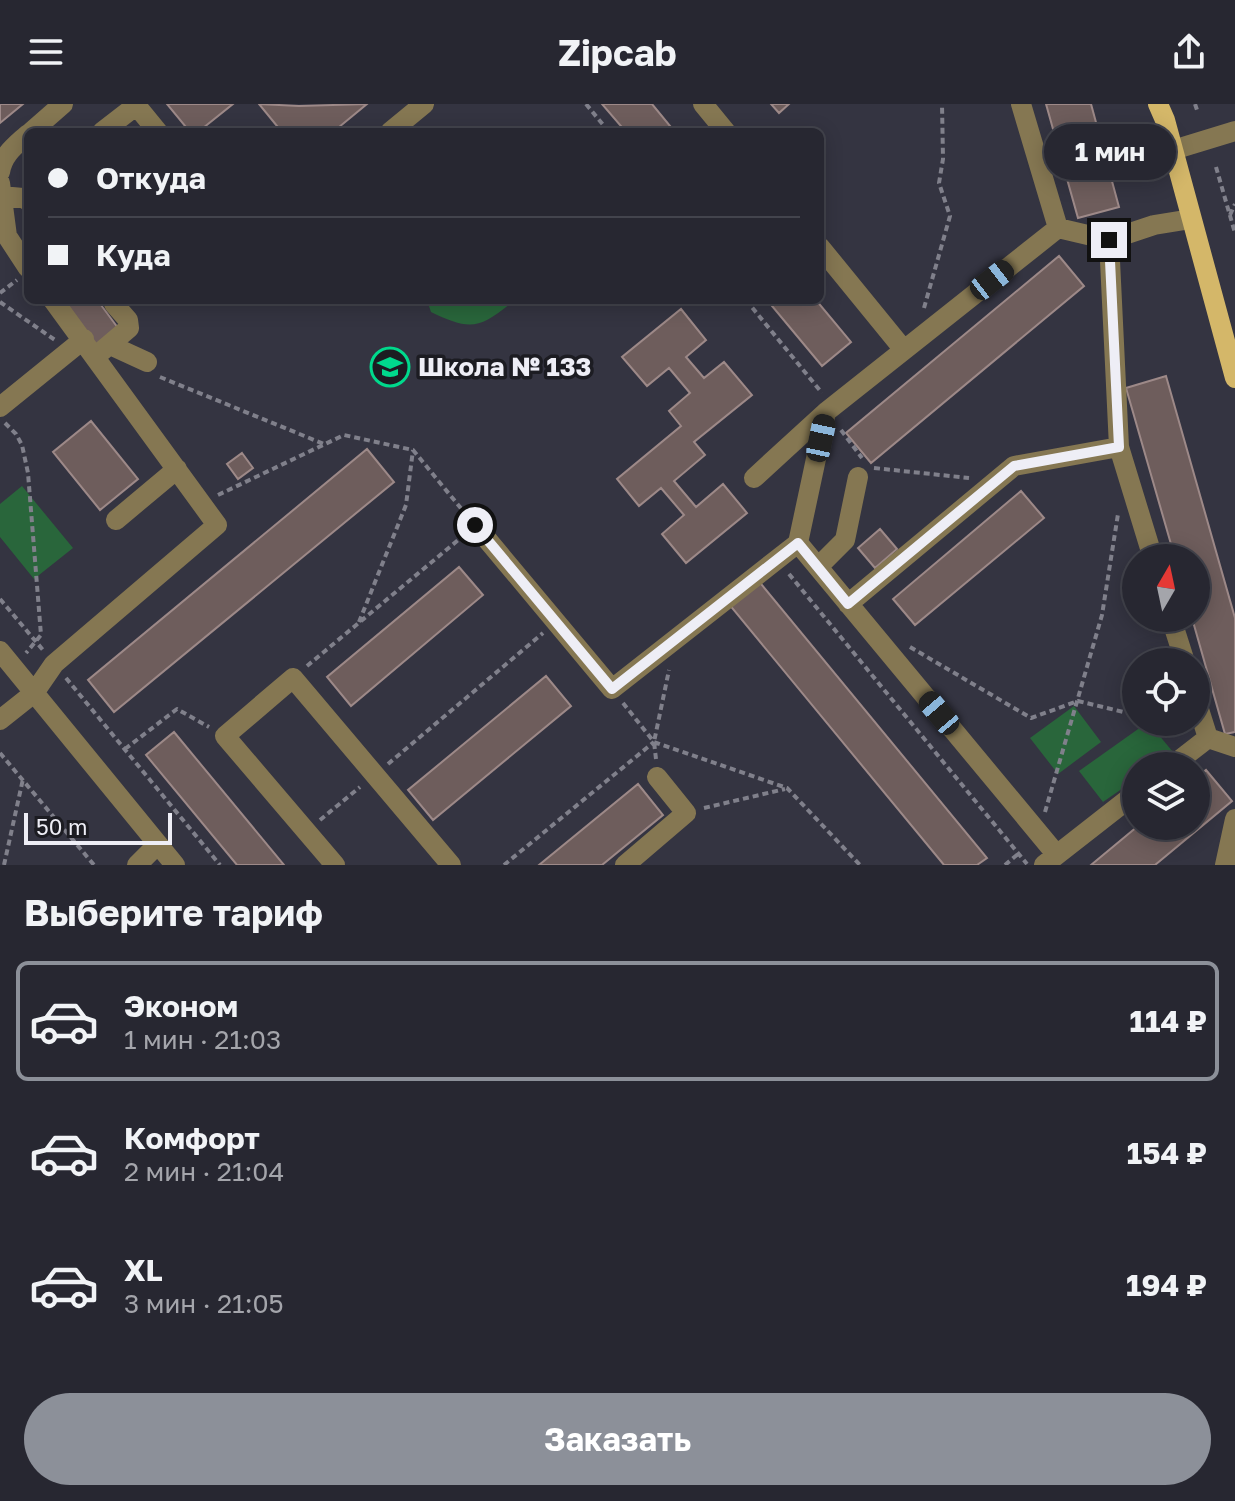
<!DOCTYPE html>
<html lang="ru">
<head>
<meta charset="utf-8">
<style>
  :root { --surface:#272731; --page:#33333d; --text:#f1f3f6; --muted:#a4a5ab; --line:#43444d; --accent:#8c9099 }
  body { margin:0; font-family:"Golos Text",sans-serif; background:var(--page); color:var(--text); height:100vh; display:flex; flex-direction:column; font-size:30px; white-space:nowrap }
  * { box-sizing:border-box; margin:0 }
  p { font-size:26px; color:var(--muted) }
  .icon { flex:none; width:44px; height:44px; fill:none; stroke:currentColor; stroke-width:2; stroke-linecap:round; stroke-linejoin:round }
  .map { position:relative; height:761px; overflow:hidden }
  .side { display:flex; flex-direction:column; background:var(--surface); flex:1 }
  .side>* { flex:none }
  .hud { position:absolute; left:24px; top:24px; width:800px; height:176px; border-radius:12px; box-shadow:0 4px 20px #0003,0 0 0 2px var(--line); display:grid; align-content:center; height:176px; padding:0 24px; background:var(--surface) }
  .needle { width:52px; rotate:9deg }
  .fabs { position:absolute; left:1122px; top:440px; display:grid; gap:16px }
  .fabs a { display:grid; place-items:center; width:88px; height:88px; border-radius:50%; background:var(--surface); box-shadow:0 4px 20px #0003,0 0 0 2px var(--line); font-size:40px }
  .scale { position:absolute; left:24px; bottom:20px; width:148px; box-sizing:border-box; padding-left:8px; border:4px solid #eeeef6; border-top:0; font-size:22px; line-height:28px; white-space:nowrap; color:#eeeef6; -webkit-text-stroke:6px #1c1c22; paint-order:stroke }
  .end { position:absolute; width:36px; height:36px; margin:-18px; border:10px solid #eeeef6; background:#111; box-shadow:0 0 0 4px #111 }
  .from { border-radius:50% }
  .bubble { position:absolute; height:56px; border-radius:28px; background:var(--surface); box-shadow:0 4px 20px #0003,0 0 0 2px var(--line); font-size:26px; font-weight:700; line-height:56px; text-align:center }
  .car { position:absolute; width:24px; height:48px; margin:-24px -12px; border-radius:10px; box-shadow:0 0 6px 2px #0007; background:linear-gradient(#222 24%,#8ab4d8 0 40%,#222 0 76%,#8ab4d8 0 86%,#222 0) }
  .hud b { display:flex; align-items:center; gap:28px; height:76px; font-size:30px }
  .hud b+b { border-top:2px solid var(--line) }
  .hud i { width:20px; height:20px; background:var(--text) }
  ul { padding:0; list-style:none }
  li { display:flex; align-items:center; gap:24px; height:120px; margin:0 16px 12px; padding:0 8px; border:4px solid transparent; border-radius:12px }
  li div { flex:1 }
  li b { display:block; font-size:30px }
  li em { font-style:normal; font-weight:700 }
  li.active { border-color:var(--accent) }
  li>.icon { width:72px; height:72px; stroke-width:1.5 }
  h2 { padding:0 24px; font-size:36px; line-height:96px }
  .button { display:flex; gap:16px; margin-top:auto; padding:16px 24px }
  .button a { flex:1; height:92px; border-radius:48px; background:var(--accent); color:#fff; font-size:32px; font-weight:700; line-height:92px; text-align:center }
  header { display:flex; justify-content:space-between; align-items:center; height:104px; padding:0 24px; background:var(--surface); font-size:36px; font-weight:700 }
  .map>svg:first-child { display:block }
  .green { fill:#29663b }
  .building { fill:#6e5d5c; stroke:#9d8988; stroke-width:2 }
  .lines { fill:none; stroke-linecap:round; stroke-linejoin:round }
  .path { stroke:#80808b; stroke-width:4; stroke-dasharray:6 4; stroke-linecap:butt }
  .minor { stroke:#857752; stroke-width:20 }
  .major { stroke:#d4b769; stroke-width:20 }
  .route { stroke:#eeeef6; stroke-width:10 }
  .labels { text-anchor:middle; stroke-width:7; stroke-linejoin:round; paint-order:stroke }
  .poi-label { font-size:26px; font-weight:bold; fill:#eeeef6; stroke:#1c1c22; text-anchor:start }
</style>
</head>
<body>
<header><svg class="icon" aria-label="menu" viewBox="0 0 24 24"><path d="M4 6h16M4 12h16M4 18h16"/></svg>Zipcab<svg class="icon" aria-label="share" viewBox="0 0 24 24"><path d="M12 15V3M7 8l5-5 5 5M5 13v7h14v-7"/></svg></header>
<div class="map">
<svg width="1235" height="761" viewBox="0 0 1235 761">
  <rect width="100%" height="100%" fill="#343441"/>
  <path class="green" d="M427,196H515C480,224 472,228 431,208Z
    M22,382L73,444L34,475L0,433V400Z
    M1074,602L1101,638L1058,670L1030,634Z
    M1148,618L1173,648L1154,662H1136V675L1103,698L1079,667Z"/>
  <path class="building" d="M0,0H23L0,19Z
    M167,0H233L198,28H190Z
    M259,0L299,2L367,0L333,28H270L277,22Z
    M602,0H652L675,28H626Z
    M771,0H789L779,9Z
    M1046,0H1091L1119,103L1078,114Z
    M1059,152L1084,182L871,359L846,329Z
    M59,196H107L101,201L118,224L96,241Z
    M767,196H816L851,238L822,262Z
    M681,205L706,236L686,253L704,274L724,258L752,291L694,338L705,351L674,377L696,403L723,380L747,409L686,459L662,430L684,411L661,384L639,402L617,375L681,322L669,307L690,289L669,264L647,282L622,253Z
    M1166,272L1235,514V628L1225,630L1192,514H1196V454H1175L1126,284Z
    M91,317L138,375L100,406L53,348Z
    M367,345L394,378L114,608L88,576Z
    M242,349L253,364L238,375L227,360Z
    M1021,387L1044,414L915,521L893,495Z
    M880,425L897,445L875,464L858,444Z
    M459,463L483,491L351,602L327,573Z
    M757,475L987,754L977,761H944L728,499Z
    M546,572L571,602L433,716L408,686Z
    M174,628L284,761H237L146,651Z
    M1206,666L1232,697L1155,761H1091L1138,722H1196V674Z
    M638,680L663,711L602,761H539Z"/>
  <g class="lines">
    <path class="path" d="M586,0L609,28
      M1195,0L1197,6
      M1216,63L1235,129
      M1230,111L1235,100
      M0,189L17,176
      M746,196L822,289
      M0,198L55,236
      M924,204L950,112L939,79L943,55L942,0
      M160,273L324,340
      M5,319L16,330L22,341L28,369L41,531L26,549
      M841,326L862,354
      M874,364L969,374
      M218,391L344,331L413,346L464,408
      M789,470L1027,760
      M0,495L43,546
      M359,518L406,401L413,346
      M910,543L1031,614L1078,597L1136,611
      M307,562L463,432
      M66,574L220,761
      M623,599L654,638L787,684L860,761
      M1162,618L1184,624
      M125,645L177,605L209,623
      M0,649L94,761
      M656,655L654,638L669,566
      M388,660L543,529
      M704,704L785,685
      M1045,708L1102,511L1118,410
      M320,716L360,683
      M4,761L23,675
      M504,761L654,638
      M1005,761L1018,750"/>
    <path class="minor" d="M135,0L158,28
      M703,0L726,28
      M1021,0L1058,124
      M31,28L63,0
      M102,28L138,0
      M390,28L424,0
      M1173,46L1235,27
      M0,68C3,50 15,42 28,30
      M0,79L7,132L28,164
      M1,92L23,94L28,97
      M820,143L904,246
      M110,241L147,258
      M96,252L129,224L128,216L114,200
      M0,303L84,235
      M826,308L798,439L1056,750
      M754,374L826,308L1058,124L1109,136
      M116,416L177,365
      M475,421L612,585L798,439
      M1153,454L1119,343L1109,136L1154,121L1191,115
      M818,463L845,436L858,373
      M848,500L1014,362L1119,343
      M1171,514L1185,558
      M0,547L175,761
      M1196,596L1208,634
      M0,616L34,589L54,560L217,421L53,196
      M1172,662L1208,634L1235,643
      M137,761L158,740
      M335,761L225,632L293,574L451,761
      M625,761L686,709L657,673
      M1044,761L1136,689
      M1225,761L1235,715"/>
    <path class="major" d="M1158,0L1165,16L1235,274"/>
  </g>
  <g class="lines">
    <path class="route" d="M475,421L612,585L798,439L848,500L1014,362L1119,343L1109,136"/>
  </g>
  <defs>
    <symbol id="school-ring" viewBox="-11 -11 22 22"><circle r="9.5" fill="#1c1c22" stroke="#00d98c" stroke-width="1.5"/><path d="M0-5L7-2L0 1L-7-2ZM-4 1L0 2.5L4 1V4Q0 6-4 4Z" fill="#00d98c"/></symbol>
  </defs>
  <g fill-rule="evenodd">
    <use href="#school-ring" x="368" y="241" width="44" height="44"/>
  </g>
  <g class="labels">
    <g class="poi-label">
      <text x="418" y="272">Школа № 133</text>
    </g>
  </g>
</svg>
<div class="fabs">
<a><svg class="needle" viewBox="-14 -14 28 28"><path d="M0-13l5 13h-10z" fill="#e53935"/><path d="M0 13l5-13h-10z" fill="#a4a5ab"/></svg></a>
<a><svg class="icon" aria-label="locate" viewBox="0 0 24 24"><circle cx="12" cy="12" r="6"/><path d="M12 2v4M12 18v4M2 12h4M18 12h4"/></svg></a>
<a><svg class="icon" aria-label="layers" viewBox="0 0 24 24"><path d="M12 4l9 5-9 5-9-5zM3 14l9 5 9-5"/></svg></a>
</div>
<div class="scale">50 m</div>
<i class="end from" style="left:475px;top:421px"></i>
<i class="end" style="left:1109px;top:136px"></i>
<div class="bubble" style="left:1044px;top:20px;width:132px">1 мин</div>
<i class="car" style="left:992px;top:176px;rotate:52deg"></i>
<i class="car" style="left:821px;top:334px;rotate:12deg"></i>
<i class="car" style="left:939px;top:609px;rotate:320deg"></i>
<div class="hud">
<b><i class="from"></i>Откуда</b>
<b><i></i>Куда</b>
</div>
</div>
<section class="side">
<h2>Выберите тариф</h2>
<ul>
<li class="active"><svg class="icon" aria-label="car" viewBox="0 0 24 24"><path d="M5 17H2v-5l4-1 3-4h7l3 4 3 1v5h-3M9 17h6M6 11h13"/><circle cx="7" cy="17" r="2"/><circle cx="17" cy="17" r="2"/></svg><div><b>Эконом</b><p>1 мин · 21:03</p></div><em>114 ₽</em></li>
<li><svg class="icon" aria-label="car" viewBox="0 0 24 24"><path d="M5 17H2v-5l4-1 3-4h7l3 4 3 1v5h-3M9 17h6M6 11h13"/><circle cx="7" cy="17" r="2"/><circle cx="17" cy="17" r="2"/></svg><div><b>Комфорт</b><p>2 мин · 21:04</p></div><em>154 ₽</em></li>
<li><svg class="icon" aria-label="car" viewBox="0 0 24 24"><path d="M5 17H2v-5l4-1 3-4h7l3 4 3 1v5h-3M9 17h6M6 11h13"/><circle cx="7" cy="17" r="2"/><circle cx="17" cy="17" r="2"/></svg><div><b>XL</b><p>3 мин · 21:05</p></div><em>194 ₽</em></li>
</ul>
<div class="button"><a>Заказать</a></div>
</section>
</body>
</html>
